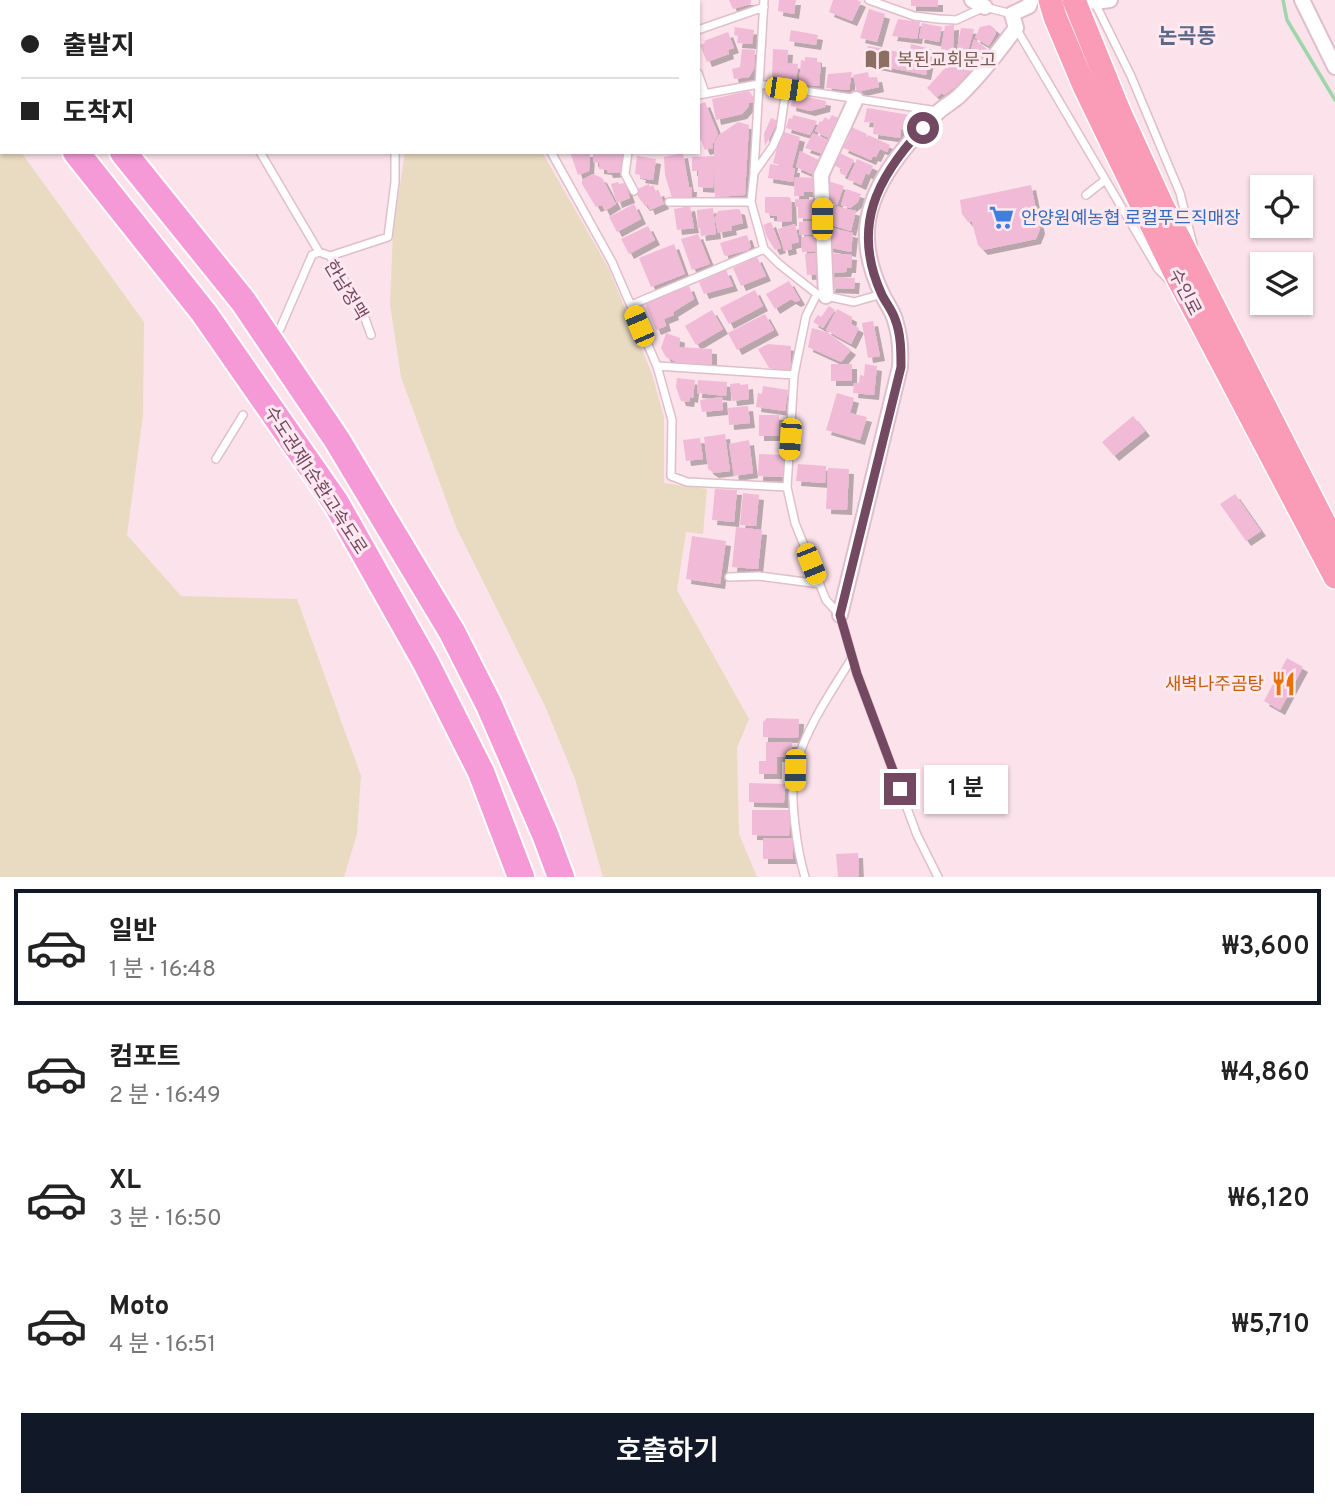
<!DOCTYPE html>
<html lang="ko">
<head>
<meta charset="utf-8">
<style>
  :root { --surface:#fff; --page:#f2f2f2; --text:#222; --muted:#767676; --line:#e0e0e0; --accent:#111827 }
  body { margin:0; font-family:Overpass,"Noto Sans KR",sans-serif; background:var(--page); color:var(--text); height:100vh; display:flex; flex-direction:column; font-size:26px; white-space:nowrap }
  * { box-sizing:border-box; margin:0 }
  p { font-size:23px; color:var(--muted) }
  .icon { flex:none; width:38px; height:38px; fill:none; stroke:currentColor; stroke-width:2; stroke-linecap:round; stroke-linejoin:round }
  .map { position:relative; height:877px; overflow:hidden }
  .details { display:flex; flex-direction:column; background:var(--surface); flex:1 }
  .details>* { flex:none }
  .top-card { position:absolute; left:0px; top:0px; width:700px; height:154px; box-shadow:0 2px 5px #0004; display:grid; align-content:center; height:154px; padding:0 21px; background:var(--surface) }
  .buttons { position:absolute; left:1250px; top:175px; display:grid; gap:14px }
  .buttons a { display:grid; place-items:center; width:63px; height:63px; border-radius:0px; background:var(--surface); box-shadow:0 2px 5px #0004; font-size:35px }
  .end { position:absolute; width:32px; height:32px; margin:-16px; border:9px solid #734961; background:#fff; box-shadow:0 0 0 4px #fff }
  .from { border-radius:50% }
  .bubble { position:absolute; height:49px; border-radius:0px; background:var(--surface); box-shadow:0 2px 5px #0004; font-size:23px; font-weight:600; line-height:49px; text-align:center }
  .car { position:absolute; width:21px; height:42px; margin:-21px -10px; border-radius:9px; box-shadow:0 0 5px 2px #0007; background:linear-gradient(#f5c518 24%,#345 0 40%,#f5c518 0 76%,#345 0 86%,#f5c518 0) }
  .top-card b { display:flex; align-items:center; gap:24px; height:66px; font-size:26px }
  .top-card b+b { border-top:2px solid var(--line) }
  .top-card i { width:18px; height:18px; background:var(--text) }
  ul { padding:12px 0 0; list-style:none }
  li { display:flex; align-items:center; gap:21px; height:116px; margin:0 14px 10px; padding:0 7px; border:4px solid transparent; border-radius:0px }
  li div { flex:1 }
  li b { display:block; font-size:26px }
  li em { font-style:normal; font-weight:600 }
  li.current { border-color:var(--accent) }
  li>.icon { width:63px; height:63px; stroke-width:1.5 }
  .primary-button { display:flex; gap:14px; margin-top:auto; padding:14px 21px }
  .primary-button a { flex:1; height:80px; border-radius:0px; background:var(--accent); color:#fff; font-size:28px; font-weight:600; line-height:80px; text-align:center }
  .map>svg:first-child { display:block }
  .green { fill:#e9dbc1 }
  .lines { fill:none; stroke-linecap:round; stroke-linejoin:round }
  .stream { stroke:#9dd6aa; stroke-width:3.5 }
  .building { fill:#f1bad7; filter:url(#shadow) }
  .service-casing { stroke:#e0becd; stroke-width:10 }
  .minor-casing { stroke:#e0becd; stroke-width:18 }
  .primary-casing { stroke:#fff; stroke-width:26 }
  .motorway-casing { stroke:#fff; stroke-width:30 }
  .service { stroke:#fff; stroke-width:7 }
  .minor { stroke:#fff; stroke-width:14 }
  .primary { stroke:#fa9bb7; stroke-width:23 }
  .motorway { stroke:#f599d7; stroke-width:26 }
  .route { stroke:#734961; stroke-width:9 }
  .labels { text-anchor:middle; stroke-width:6; stroke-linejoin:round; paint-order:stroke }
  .education-label { font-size:18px; fill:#785e54; stroke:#ffe8ef; text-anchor:start }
  .shop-label { font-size:18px; fill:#366cbe; stroke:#ffe8ef; text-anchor:start }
  .street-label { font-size:18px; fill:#734961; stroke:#ffe8ef }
  .food-label { font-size:18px; fill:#c56008; stroke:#ffe8ef; text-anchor:end }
  .quarter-label { font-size:21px; font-weight:bold; fill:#5c6889; stroke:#ffe8ef }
</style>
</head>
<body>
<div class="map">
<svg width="1335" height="877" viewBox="0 0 1335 877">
  <defs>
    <filter id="shadow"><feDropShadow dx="5" dy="5" stdDeviation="0" flood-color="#0004"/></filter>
  </defs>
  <rect width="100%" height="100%" fill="#fce2ea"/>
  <path class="green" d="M0,124L2,152H21L144,322L143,415L127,535L181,596L297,599L361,776L357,834L344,877H0Z
    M405,152H542L609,269L652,374L664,417V483L707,489L703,534L686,532L677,590L749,719L737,748L739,834L757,877H603L575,779L545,706L456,527L401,377L390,304L393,232Z"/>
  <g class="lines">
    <path class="stream" d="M1283,0L1287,20L1335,100"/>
  </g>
  <path class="building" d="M729,0H751V4L733,9Z
    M779,0H796L794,14L778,11Z
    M833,0H857L861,2L852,21L829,12Z
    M911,0H938V7L911,6Z
    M869,9L885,14L877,42L860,38Z
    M898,19L920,22L917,39L892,36Z
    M922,23L942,27L939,42L919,38Z
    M954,25L953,51L941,49L945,26Z
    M990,25L995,29L996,33L989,46L975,38L980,27Z
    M735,27L754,30L752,44L737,43L738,36L734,35Z
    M961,28L974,29L968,51L957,49Z
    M791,30L818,35L816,45L789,41Z
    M728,32L734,48L728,50L729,54L707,62L700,45L705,43L704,41Z
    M974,39L987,49L975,65L968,59Z
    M911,44L931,49L926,75L865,63L868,46L909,54Z
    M742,49L755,50L754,69L749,77L734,79L732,69L740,67Z
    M773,49L788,50L787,63L798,64L796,83L772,79Z
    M805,57L817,58V62H821L819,86L799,84L801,60L805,61Z
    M955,57L970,71L955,87L944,95L942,93L937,97L927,88Z
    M852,72L849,90L826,88L828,74Z
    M868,72L869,78L877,77L879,87L857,92L853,75Z
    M749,91L754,98V102L749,103V106L742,114L716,120L712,99Z
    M793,94L826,101L825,107L810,111L791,106Z
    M705,102L718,134L712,145L713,148L705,150L698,134V105Z
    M867,108L910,115L908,130L901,129L900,138L873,134L874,123L864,122Z
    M793,115L817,121L810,135L786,128L789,118L792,119Z
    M832,115L844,121L834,141L815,131L820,121L822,122L825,117L829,120Z
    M771,118L778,121L765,146L764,134Z
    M738,122L749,125L745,195L715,197L714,161L713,188L698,187V171H692V157L714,156V143L719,135Z
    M849,126L867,134L863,145L868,135L890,145L887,152L880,149L876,157L873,156L871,160L843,148L849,137L845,135Z
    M784,132L800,137L792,168L773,163L779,141Z
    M813,133L833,143L823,154L805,148Z
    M800,151L821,161L814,175L796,167Z
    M570,152H590L589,171L578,175Z
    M593,152H624L623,172L608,173L607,170L599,169V163L593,162Z
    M838,152L854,160L846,176L840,173L842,169L835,166L836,163L833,161Z
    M683,153L689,187H692L691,199L672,198L665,175L664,157Z
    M637,156L656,159L653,180L640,178L641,175L635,174Z
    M857,159L873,166L869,175L866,173L861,185L848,179Z
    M770,164L795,168L793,182L768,178Z
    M593,174L602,178L616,204L605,211L602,205L596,207L582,184V180Z
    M795,177L818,178L817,192H804V196H794Z
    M828,181L844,186L837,205L829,203L831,198L826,197Z
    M618,182L619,184L625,183L630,198L617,203L611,184Z
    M649,184L650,187L653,185L656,192L659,191L664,204L650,210L648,205L645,206L639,198L635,190Z
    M1031,185L1040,229L1036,239L983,250L978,245L972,222H968L962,214L960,200Z
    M846,189L861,194L858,202L850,208L841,205Z
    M765,197H789L791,199L792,221L777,222V216H769V213H765Z
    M795,199L818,200V219L798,218V207H795Z
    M634,204L641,219L617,232L609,217Z
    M831,205L856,211L851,231L828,224Z
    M690,206L694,228L677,230L674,209Z
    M713,208L716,234L701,236L700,228L698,229L697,210Z
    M737,209L740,210L743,223L731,226L732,230L718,233L715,218L718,211Z
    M818,221L819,234L799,235V222Z
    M771,222L781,248L775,250L767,237L763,225Z
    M795,224L799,242L791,244L792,249L784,251L778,229Z
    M648,226L655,240L629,254L621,239Z
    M832,228L853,233L851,252L827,247Z
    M698,234L710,264L692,270L681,239Z
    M747,235L751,247L748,250L726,256L724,255L720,243Z
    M821,236V251L802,252L801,237Z
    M674,244L685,274L651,287L639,258Z
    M820,253L822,274L807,275L805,254Z
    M830,253L852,255L851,268H847L846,272L829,273Z
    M757,257L766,276L741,286L733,268Z
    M726,270L733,286L704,294L699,282Z
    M831,277L855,278L854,289L830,288Z
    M789,281L800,300L796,302L791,299L775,309L766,294Z
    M689,286L694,299L673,312L674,315L664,319L666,326L656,330L645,303Z
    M755,290L763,306L729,324L720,308Z
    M829,306L835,310L823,328L813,322L818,315L821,317Z
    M837,309L852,317L851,324L859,328L851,344L826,330Z
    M712,310L723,329L696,345L685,326Z
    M765,314L774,330L737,350L728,333Z
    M873,321L880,356L868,358L862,323Z
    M812,328L827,332L851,350L841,362L808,347Z
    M666,333L680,338L679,347L712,349V366L678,363L666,357L661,348Z
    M768,344L791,346V370L769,368L758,349Z
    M831,364H852V381H831Z
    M865,364L877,366L874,395L853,393L854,383H859L860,375L864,376Z
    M677,378L695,380L693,398L690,397L689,402L681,401L676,387Z
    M698,380L727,382L726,396L697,393Z
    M739,383L741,385L748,384L749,399L732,401L730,384Z
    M763,386L788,390L785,411L756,407L758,393L762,394Z
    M837,393L854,398L850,413L867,417L860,440L826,430Z
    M722,397L723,410L702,412L700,400Z
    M748,406L750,423L729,425L728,408Z
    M759,415H779V436H759Z
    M1133,416L1145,431L1114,456L1102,442Z
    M725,434L730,471L714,473L708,469L704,437Z
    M700,438L703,459L686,461L683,440Z
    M749,440L753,473L734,476L729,444Z
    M759,454L784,455L783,477L758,476Z
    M798,464L826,466L825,483L796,481Z
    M828,468L849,469L847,510L826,509Z
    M715,489L737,490L734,522L712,520Z
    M743,493L759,495L756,526L740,525Z
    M1235,494L1261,531L1246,541L1220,504Z
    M736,527L762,530L758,569L732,567Z
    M692,536L726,541L720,584L686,579Z
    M1287,658L1303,667L1280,710L1264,701Z
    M767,718L799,719L798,738L763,737V722Z
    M766,742H792V757H777V774H759V761H766Z
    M749,783L785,784L784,803L749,802Z
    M752,810H790L789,836L752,835Z
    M763,838H793V859H763Z
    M858,853L859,877H838L836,854Z"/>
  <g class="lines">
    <defs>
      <path id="service" d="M472,0L473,2
        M616,0V2
        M869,0L914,16L938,19L956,20L985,7L1012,14
        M1094,1L1131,76L1180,193L1193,245
        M214,2V0
        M377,2V0
        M1016,28L1158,269L1169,280
        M698,30L764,7
        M698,73L705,93
        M786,89L780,130L773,146L754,173L751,202L764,249L779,264L817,294L854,302L882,294
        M698,95L759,84L938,111
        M260,152L319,252
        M551,152L612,262L657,366L672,420L671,476L687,482L787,487
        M628,152L625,174L634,191
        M754,171L764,0
        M1086,195L1105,180
        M669,202H751
        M330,256L388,237L395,182V152
        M817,294L806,316L794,375L787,487L795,523L826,600L840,615L857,674L917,835L938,877
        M631,305L764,249
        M280,329L312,255L319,252L330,256L363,313L371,335
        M657,366L794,375
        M216,459L243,415
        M729,577L759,576L820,584
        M805,877C797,851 789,795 795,769C805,729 831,692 852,658"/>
      <path id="minor" d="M972,0L985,7
        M1302,0L1335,67
        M1095,2L1110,0
        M826,296L821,175L856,99
        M840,615L900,367C901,351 900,335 895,320C893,312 887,304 883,296C875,280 868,259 867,240C864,191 904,146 937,113C943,107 951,103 958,97C980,76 998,52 1016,28L1012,14L1029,6L1031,0"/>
      <path id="primary" d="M1050,0L1055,17L1085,88L1175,273L1335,577
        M1074,0L1119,111L1162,205L1335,544"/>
      <path id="motorway" d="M0,1L2,3
        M0,57L2,59
        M76,152L204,313L336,503L426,663L481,772L521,877
        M123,152L243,301L337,440L452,632L489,705L545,834L561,877"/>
    </defs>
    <use href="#service" class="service-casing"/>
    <use href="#minor" class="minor-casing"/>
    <use href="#primary" class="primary-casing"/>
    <use href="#motorway" class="motorway-casing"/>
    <use href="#service" class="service"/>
    <use href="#minor" class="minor"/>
    <use href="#primary" class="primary"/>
    <use href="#motorway" class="motorway"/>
  </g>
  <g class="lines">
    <path class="route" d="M900,789L857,674L840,615L901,367C901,351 901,334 895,319C892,310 886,303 882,295C851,228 876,178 923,128"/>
  </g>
  <defs>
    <symbol id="library-bare" viewBox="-9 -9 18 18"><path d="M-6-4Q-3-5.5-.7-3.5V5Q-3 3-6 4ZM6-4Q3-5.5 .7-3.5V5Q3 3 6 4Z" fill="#8d6e63" stroke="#ffe8ef" stroke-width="2.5" paint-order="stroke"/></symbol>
    <symbol id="supermarket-bare" viewBox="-9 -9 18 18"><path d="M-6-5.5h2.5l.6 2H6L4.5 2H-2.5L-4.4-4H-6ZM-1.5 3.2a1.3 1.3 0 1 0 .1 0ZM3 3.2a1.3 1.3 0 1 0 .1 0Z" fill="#3f7fe0" stroke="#ffe8ef" stroke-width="2.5" paint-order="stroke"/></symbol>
    <symbol id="restaurant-bare" viewBox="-9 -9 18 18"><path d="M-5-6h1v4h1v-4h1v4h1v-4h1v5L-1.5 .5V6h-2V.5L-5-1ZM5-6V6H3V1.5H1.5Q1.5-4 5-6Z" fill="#e8710a" stroke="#ffe8ef" stroke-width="2.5" paint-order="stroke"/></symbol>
  </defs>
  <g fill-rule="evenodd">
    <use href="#library-bare" x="860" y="42" width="35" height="35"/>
    <use href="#supermarket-bare" x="984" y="200" width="35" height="35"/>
    <use href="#restaurant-bare" x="1266" y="666" width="35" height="35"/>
  </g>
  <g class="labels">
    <g class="education-label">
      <text x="897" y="66">복된교회문고</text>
    </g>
    <g class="shop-label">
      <text x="1021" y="224">안양원예농협 로컬푸드직매장</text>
    </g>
    <g class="street-label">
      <text transform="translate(346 290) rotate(59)" y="6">한남정맥</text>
      <text transform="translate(1185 292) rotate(63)" y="6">수인로</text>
      <text transform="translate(316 480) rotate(57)" y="6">수도권제1순환고속도로</text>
    </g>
    <g class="food-label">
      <text x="1264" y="690">새벽나주곰탕</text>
    </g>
    <g class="quarter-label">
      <text x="1187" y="43">논곡동</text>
    </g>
  </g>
</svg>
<div class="buttons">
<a><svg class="icon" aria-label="locate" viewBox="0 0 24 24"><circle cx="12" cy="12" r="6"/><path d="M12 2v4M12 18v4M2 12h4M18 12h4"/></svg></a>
<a><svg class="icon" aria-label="layers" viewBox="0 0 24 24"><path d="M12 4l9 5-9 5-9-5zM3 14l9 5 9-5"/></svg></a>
</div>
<i class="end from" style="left:923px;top:128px"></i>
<i class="end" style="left:900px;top:789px"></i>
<div class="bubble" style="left:924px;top:765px;width:84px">1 분</div>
<i class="car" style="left:786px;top:89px;rotate:98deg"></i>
<i class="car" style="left:822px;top:219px;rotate:0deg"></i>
<i class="car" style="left:639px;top:326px;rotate:337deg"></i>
<i class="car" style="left:790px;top:439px;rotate:184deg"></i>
<i class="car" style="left:811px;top:564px;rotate:158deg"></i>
<i class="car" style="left:795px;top:770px;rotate:181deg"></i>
<div class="top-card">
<b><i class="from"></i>출발지</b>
<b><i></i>도착지</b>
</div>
</div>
<section class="details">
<ul>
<li class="current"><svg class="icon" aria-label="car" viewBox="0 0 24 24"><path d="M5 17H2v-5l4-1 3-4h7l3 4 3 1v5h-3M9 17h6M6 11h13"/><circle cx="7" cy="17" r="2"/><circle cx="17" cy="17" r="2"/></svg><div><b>일반</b><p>1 분 · 16:48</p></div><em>₩3,600</em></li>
<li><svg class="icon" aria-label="car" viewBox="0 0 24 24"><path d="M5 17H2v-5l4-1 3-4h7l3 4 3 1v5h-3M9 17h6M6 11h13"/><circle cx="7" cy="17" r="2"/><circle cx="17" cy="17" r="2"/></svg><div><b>컴포트</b><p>2 분 · 16:49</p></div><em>₩4,860</em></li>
<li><svg class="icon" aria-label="car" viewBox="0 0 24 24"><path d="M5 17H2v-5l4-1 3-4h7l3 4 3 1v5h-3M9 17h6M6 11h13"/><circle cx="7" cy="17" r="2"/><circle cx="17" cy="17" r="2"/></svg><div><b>XL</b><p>3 분 · 16:50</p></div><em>₩6,120</em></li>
<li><svg class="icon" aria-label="car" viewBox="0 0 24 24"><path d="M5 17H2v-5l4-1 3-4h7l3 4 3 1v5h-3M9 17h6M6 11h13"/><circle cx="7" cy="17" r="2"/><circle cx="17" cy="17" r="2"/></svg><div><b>Moto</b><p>4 분 · 16:51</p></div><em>₩5,710</em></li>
</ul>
<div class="primary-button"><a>호출하기</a></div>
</section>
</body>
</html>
